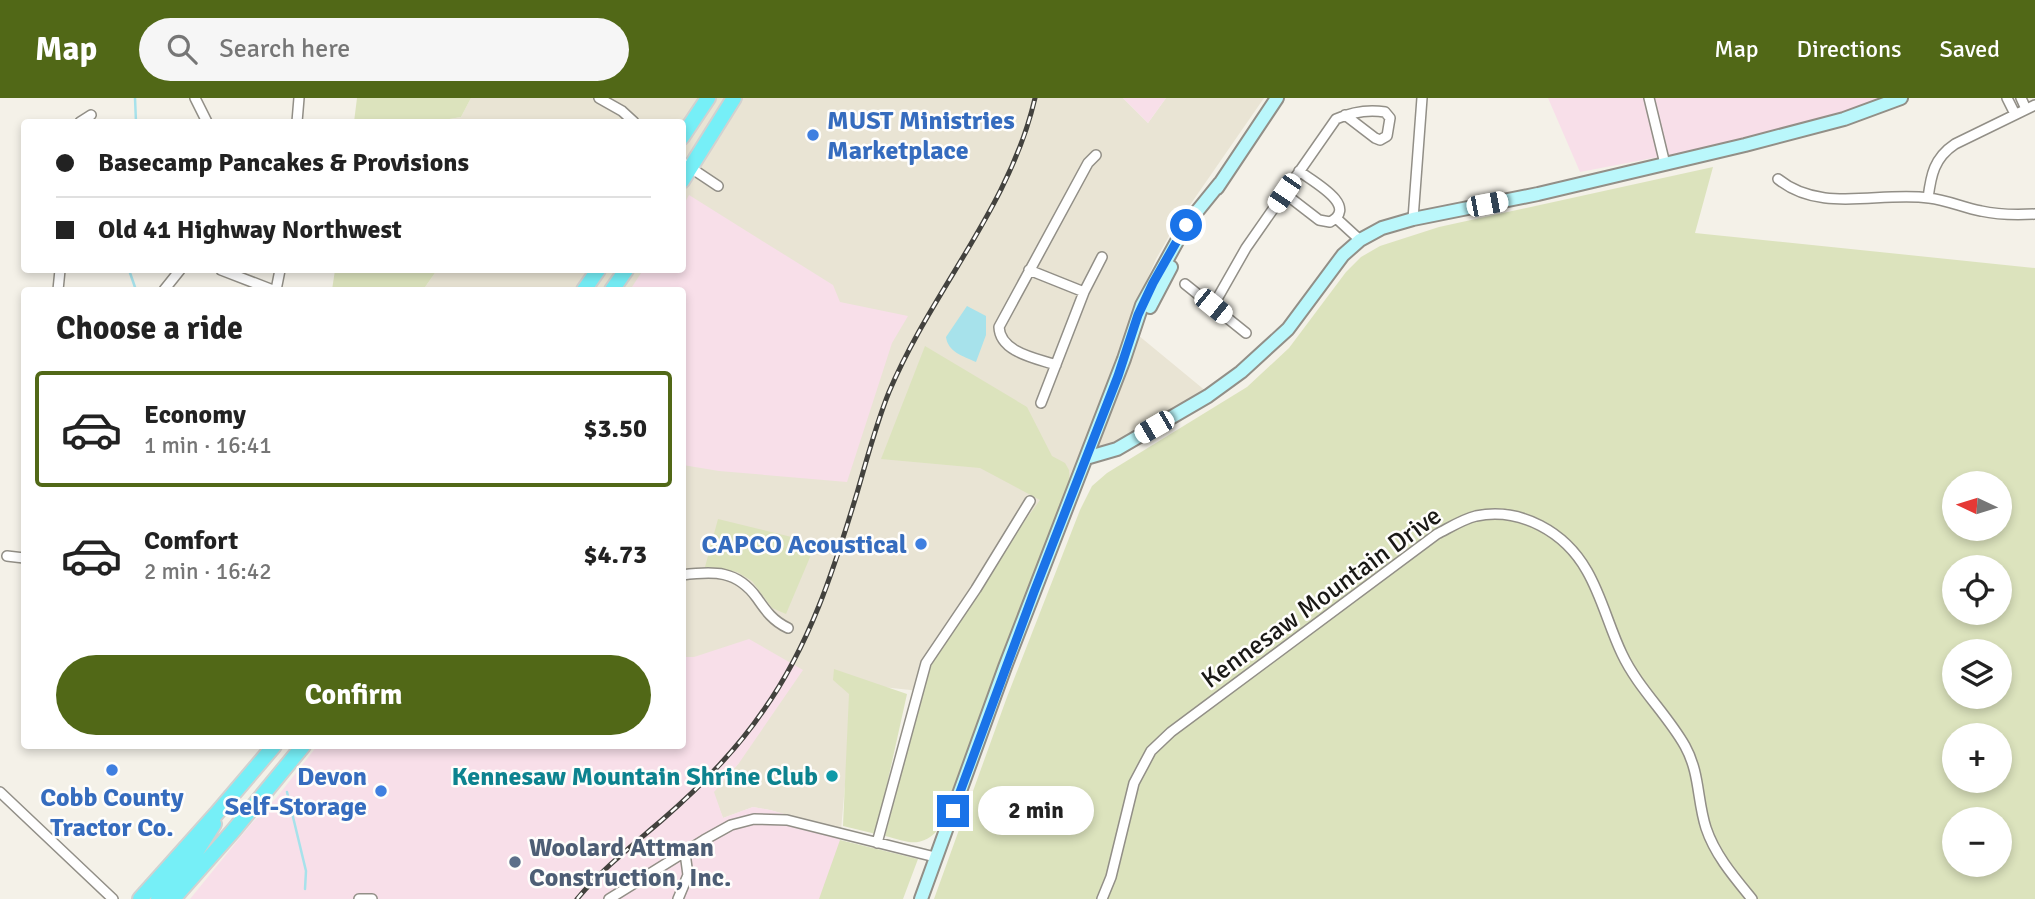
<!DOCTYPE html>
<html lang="en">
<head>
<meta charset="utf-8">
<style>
  :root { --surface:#fff; --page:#f6f6f6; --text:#222; --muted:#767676; --line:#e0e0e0; --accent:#516817 }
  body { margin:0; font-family:Signika,sans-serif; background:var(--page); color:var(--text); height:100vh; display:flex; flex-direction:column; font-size:26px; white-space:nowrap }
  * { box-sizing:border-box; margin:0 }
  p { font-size:23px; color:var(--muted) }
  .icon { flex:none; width:38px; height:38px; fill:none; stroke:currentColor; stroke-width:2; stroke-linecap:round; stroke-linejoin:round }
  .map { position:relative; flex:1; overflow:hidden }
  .sheet { position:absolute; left:21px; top:189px; width:665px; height:462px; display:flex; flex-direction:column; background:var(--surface); border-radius:7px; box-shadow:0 4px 10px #0003 }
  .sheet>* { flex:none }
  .guide { position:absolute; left:21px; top:21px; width:665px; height:154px; border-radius:7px; box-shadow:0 4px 10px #0003; display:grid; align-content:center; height:154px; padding:0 35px; background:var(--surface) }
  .needle { width:46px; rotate:274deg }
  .controls { position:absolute; left:1942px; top:373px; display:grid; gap:14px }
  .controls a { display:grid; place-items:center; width:70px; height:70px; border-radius:50%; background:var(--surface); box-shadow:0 4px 10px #0003; font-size:35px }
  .end { position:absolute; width:32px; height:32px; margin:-16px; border:9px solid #1a73e8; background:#fff; box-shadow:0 0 0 4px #fff }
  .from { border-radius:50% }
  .bubble { position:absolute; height:49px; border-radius:24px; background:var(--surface); box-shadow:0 4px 10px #0003; font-size:23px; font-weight:700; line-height:49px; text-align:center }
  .car { position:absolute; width:21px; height:42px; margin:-21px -10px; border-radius:9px; box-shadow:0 0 5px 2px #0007; background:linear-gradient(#fff 24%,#345 0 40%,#fff 0 76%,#345 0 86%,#fff 0) }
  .guide b { display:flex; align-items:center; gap:24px; height:66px; font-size:26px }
  .guide b+b { border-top:2px solid var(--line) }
  .guide i { width:18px; height:18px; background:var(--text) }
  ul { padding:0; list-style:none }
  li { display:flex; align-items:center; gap:21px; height:116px; margin:0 14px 10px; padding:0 21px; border:4px solid transparent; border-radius:7px }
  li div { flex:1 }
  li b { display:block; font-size:26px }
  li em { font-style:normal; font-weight:700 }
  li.current { border-color:var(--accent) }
  li>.icon { width:63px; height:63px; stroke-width:1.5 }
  h2 { padding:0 35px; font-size:32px; line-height:84px }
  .action { display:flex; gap:14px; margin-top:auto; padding:14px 35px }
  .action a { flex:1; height:80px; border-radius:42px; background:var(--accent); color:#fff; font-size:28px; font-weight:700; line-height:80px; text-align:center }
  header { display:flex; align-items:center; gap:42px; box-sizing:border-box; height:98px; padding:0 35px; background:var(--accent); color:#fff }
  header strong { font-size:33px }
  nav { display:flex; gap:38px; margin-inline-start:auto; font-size:24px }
  .search { width:490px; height:63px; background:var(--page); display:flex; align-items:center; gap:18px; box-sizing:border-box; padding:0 24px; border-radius:38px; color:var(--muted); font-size:26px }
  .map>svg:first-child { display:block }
  .built { fill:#e9e4d4 }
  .industrial { fill:#f8dfe9 }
  .green { fill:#dce3bd; fill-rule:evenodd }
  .water { fill:#a7e2eb }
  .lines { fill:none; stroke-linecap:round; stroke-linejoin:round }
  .stream { stroke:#a7e2eb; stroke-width:2.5 }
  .street-casing { stroke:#928f87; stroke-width:12 }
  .secondary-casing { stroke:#928f87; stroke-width:16 }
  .primary-casing { stroke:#d1d1d0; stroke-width:18 }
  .street { stroke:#fff; stroke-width:9 }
  .secondary { stroke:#baf7fb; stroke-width:12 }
  .primary { stroke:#76eff7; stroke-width:14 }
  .rail-casing { stroke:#43423e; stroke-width:5 }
  .rail { stroke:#fffefc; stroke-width:2.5; stroke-dasharray:8; stroke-linecap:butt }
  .route { stroke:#1a73e8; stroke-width:9 }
  .shop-dot { fill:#3f7fe0; stroke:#fffefc; stroke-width:2.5 }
  .culture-dot { fill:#0f9aa8; stroke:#fffefc; stroke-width:2.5 }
  .service-dot { fill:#5c6f8a; stroke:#fffefc; stroke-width:2.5 }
  .labels { text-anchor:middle; stroke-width:5; stroke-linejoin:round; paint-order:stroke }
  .shop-label { font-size:26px; font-weight:bold; fill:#366cbe; stroke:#fffefc; text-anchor:end }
  .street-label { font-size:26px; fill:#1a1916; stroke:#fffefc }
  .culture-label { font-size:26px; font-weight:bold; fill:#0d838f; stroke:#fffefc; text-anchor:end }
  .service-label { font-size:26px; font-weight:bold; fill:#4e5e75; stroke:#fffefc; text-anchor:start }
</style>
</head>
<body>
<header>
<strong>Map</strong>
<div class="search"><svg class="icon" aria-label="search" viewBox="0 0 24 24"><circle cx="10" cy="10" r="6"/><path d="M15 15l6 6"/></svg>Search here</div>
<nav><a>Map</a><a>Directions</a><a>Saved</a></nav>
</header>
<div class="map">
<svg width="2035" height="801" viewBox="0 0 2035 801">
  <rect width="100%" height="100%" fill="#f4f1e8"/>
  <path class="built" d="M471,0H1123L1148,25L1166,0H1264L1172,133L1156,161L1127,228L1207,294L1091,364L1006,440L920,593L854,586L841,732L770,712L753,709L723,720L713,694L739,665L693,559H683L682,192H423L437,172H682V24H432L461,19Z"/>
  <path class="industrial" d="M1123,0H1166L1148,25Z
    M1548,0H1891L1721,47L1580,74Z
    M689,97L833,187L840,204L908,218L892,245L847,384L719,373L683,367L682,192H630L643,172H682L683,108Z
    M749,541L803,572L739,665L714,694L723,720L753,709L770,712L841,732L837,770L825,801H190L251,726L277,699L317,648H682L683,559H694Z"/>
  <path class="green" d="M357,0H471L461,19L432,24H354Z
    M1713,69L1695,135L2035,170V801H934L1007,599L1080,412L1092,388L1107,375L1247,289L1289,250L1346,174L1361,159L1380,148L1439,129ZM1955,385H2000V430H1955ZM1955,469H2000V514H1955ZM1955,553H2000V598H1955ZM1955,637H2000V682H1955ZM1955,721H2000V766H1955Z
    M335,172H437L423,192H332Z
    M925,248L1027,309L1052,358L1065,365L1069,372L1070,388L936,734C918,751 907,743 885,738L928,574L934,561L1011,442L1040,402L980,370L881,361Z
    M718,421L816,445L786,516L772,510L752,483L737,474L705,469Z
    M834,571L907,596L876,736L843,728L849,596L833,582Z
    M840,742L918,761L903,801H819Z"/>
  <path class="water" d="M967,208L986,218V237L976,264C963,258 948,254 946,239Z"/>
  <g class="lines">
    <path class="stream" d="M135,0L136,24
      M129,172L136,192
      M287,694L306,773L305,791"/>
    <defs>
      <path id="street" d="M195,0L207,24
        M599,0L622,13L634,24
        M1649,0L1665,66
        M2007,0L2015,16
        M2021,0L2026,11
        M80,24L91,17
        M297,24L299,0
        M682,64L718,88
        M1778,81C1821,116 1879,93 1929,100C1947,102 1964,110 1981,113C1999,117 2017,117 2035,116
        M1284,95L1319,122L1330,124C1360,108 1312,83 1299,73
        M1928,100C1931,77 1934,60 1955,46L2035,7
        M1336,120L1360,142
        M1413,121L1422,0
        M221,172L273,192
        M1029,172L1084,194
        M1185,186L1246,235
        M58,192L60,172
        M164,192L180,172
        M276,192L280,172
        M1213,208L1246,150L1336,21C1352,14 1367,11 1385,14L1390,20L1387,38L1380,42L1375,40L1345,17
        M1056,267C1035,260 1000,254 999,229L1088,65L1096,57
        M1041,305L1084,194L1102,159
        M7,458L24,460
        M682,477C714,473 737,472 757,500C766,513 773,523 788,530
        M0,694L113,801
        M877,745L926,565L976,491L1030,403
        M359,801H372
        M609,801L704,742L731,727L754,721L787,722L935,759
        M678,801L688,777L685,755
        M1102,801L1111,779L1134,685L1151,653L1171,634L1437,436C1449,430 1463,421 1476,418C1521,409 1565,434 1587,473C1602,499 1609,529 1622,556C1638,590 1667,616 1685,648C1700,675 1697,702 1706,730C1715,757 1734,779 1752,801"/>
      <path id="secondary" d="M1217,90L1277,0
        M1150,209L1171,169
        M1086,360L1117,351L1208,298L1241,274L1288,231L1343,157L1360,142L1382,130L1413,121L1538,96L1745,47L1844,21L1901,0
        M921,801L1005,569L1124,261L1142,207L1186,127L1220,85"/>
      <path id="primary" d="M682,39L708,0
        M682,83L734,0
        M584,192L598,172
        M612,192L626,172
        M140,801L216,716L274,648
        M158,801L188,767L214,726
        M173,801L233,733L303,648"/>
    </defs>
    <use href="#street" class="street-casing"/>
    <use href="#secondary" class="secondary-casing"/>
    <use href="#primary" class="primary-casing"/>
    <use href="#street" class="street"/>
    <use href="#secondary" class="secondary"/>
    <use href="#primary" class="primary"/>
    <defs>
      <path id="rail" d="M577,801C602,771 633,747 662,722C700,689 735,654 763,613C810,547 834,471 857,395C867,361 876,326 889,294C932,192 1010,109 1035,0"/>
    </defs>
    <use href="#rail" class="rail-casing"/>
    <use href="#rail" class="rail"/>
  </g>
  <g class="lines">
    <path class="route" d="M953,713L1034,494L1118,278L1138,217L1153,185L1186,127"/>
  </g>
  <g class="shop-dot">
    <circle cx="813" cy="37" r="7"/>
    <circle cx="921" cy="446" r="7"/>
    <circle cx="112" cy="672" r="7"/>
    <circle cx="381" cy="693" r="7"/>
  </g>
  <circle class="culture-dot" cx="832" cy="678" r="7"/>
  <circle class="service-dot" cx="515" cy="764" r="7"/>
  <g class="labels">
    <g class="shop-label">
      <text x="827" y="31" text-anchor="start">MUST Ministries<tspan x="827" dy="30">Marketplace</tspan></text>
      <text x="907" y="455">CAPCO Acoustical</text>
      <text x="367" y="687">Devon<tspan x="367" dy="30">Self-Storage</tspan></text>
      <text x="112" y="708" text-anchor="middle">Cobb County<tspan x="112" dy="30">Tractor Co.</tspan></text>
    </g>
    <g class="street-label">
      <text transform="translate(1321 499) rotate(-36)" y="9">Kennesaw Mountain Drive</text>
    </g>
    <g class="culture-label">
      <text x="818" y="687">Kennesaw Mountain Shrine Club</text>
    </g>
    <g class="service-label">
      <text x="529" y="758">Woolard Attman<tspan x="529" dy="30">Construction, Inc.</tspan></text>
    </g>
  </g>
</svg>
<div class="controls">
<a><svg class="needle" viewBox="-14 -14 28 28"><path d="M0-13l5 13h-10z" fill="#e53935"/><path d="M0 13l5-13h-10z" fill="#767676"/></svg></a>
<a><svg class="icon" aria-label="locate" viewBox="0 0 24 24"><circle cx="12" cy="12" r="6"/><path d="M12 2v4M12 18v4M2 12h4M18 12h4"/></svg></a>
<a><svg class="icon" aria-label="layers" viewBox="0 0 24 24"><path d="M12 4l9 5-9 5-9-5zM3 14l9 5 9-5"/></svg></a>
<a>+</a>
<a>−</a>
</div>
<i class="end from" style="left:1186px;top:127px"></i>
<i class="end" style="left:953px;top:713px"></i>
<div class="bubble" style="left:978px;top:688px;width:116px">2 min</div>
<i class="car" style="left:1284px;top:95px;rotate:214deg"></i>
<i class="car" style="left:1487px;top:106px;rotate:79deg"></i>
<i class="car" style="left:1213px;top:208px;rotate:129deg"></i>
<i class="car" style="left:1154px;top:329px;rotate:240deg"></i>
<div class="guide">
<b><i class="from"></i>Basecamp Pancakes &amp; Provisions</b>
<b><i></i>Old 41 Highway Northwest</b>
</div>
<section class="sheet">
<h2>Choose a ride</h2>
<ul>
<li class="current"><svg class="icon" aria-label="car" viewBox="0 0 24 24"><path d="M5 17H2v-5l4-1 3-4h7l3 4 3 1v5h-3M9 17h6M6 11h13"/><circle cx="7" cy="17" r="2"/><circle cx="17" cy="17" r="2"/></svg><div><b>Economy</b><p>1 min · 16:41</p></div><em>$3.50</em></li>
<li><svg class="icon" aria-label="car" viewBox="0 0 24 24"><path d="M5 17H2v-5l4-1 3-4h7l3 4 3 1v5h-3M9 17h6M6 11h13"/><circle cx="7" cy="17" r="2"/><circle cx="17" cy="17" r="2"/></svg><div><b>Comfort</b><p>2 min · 16:42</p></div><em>$4.73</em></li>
</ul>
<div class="action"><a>Confirm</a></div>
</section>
</div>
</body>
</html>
